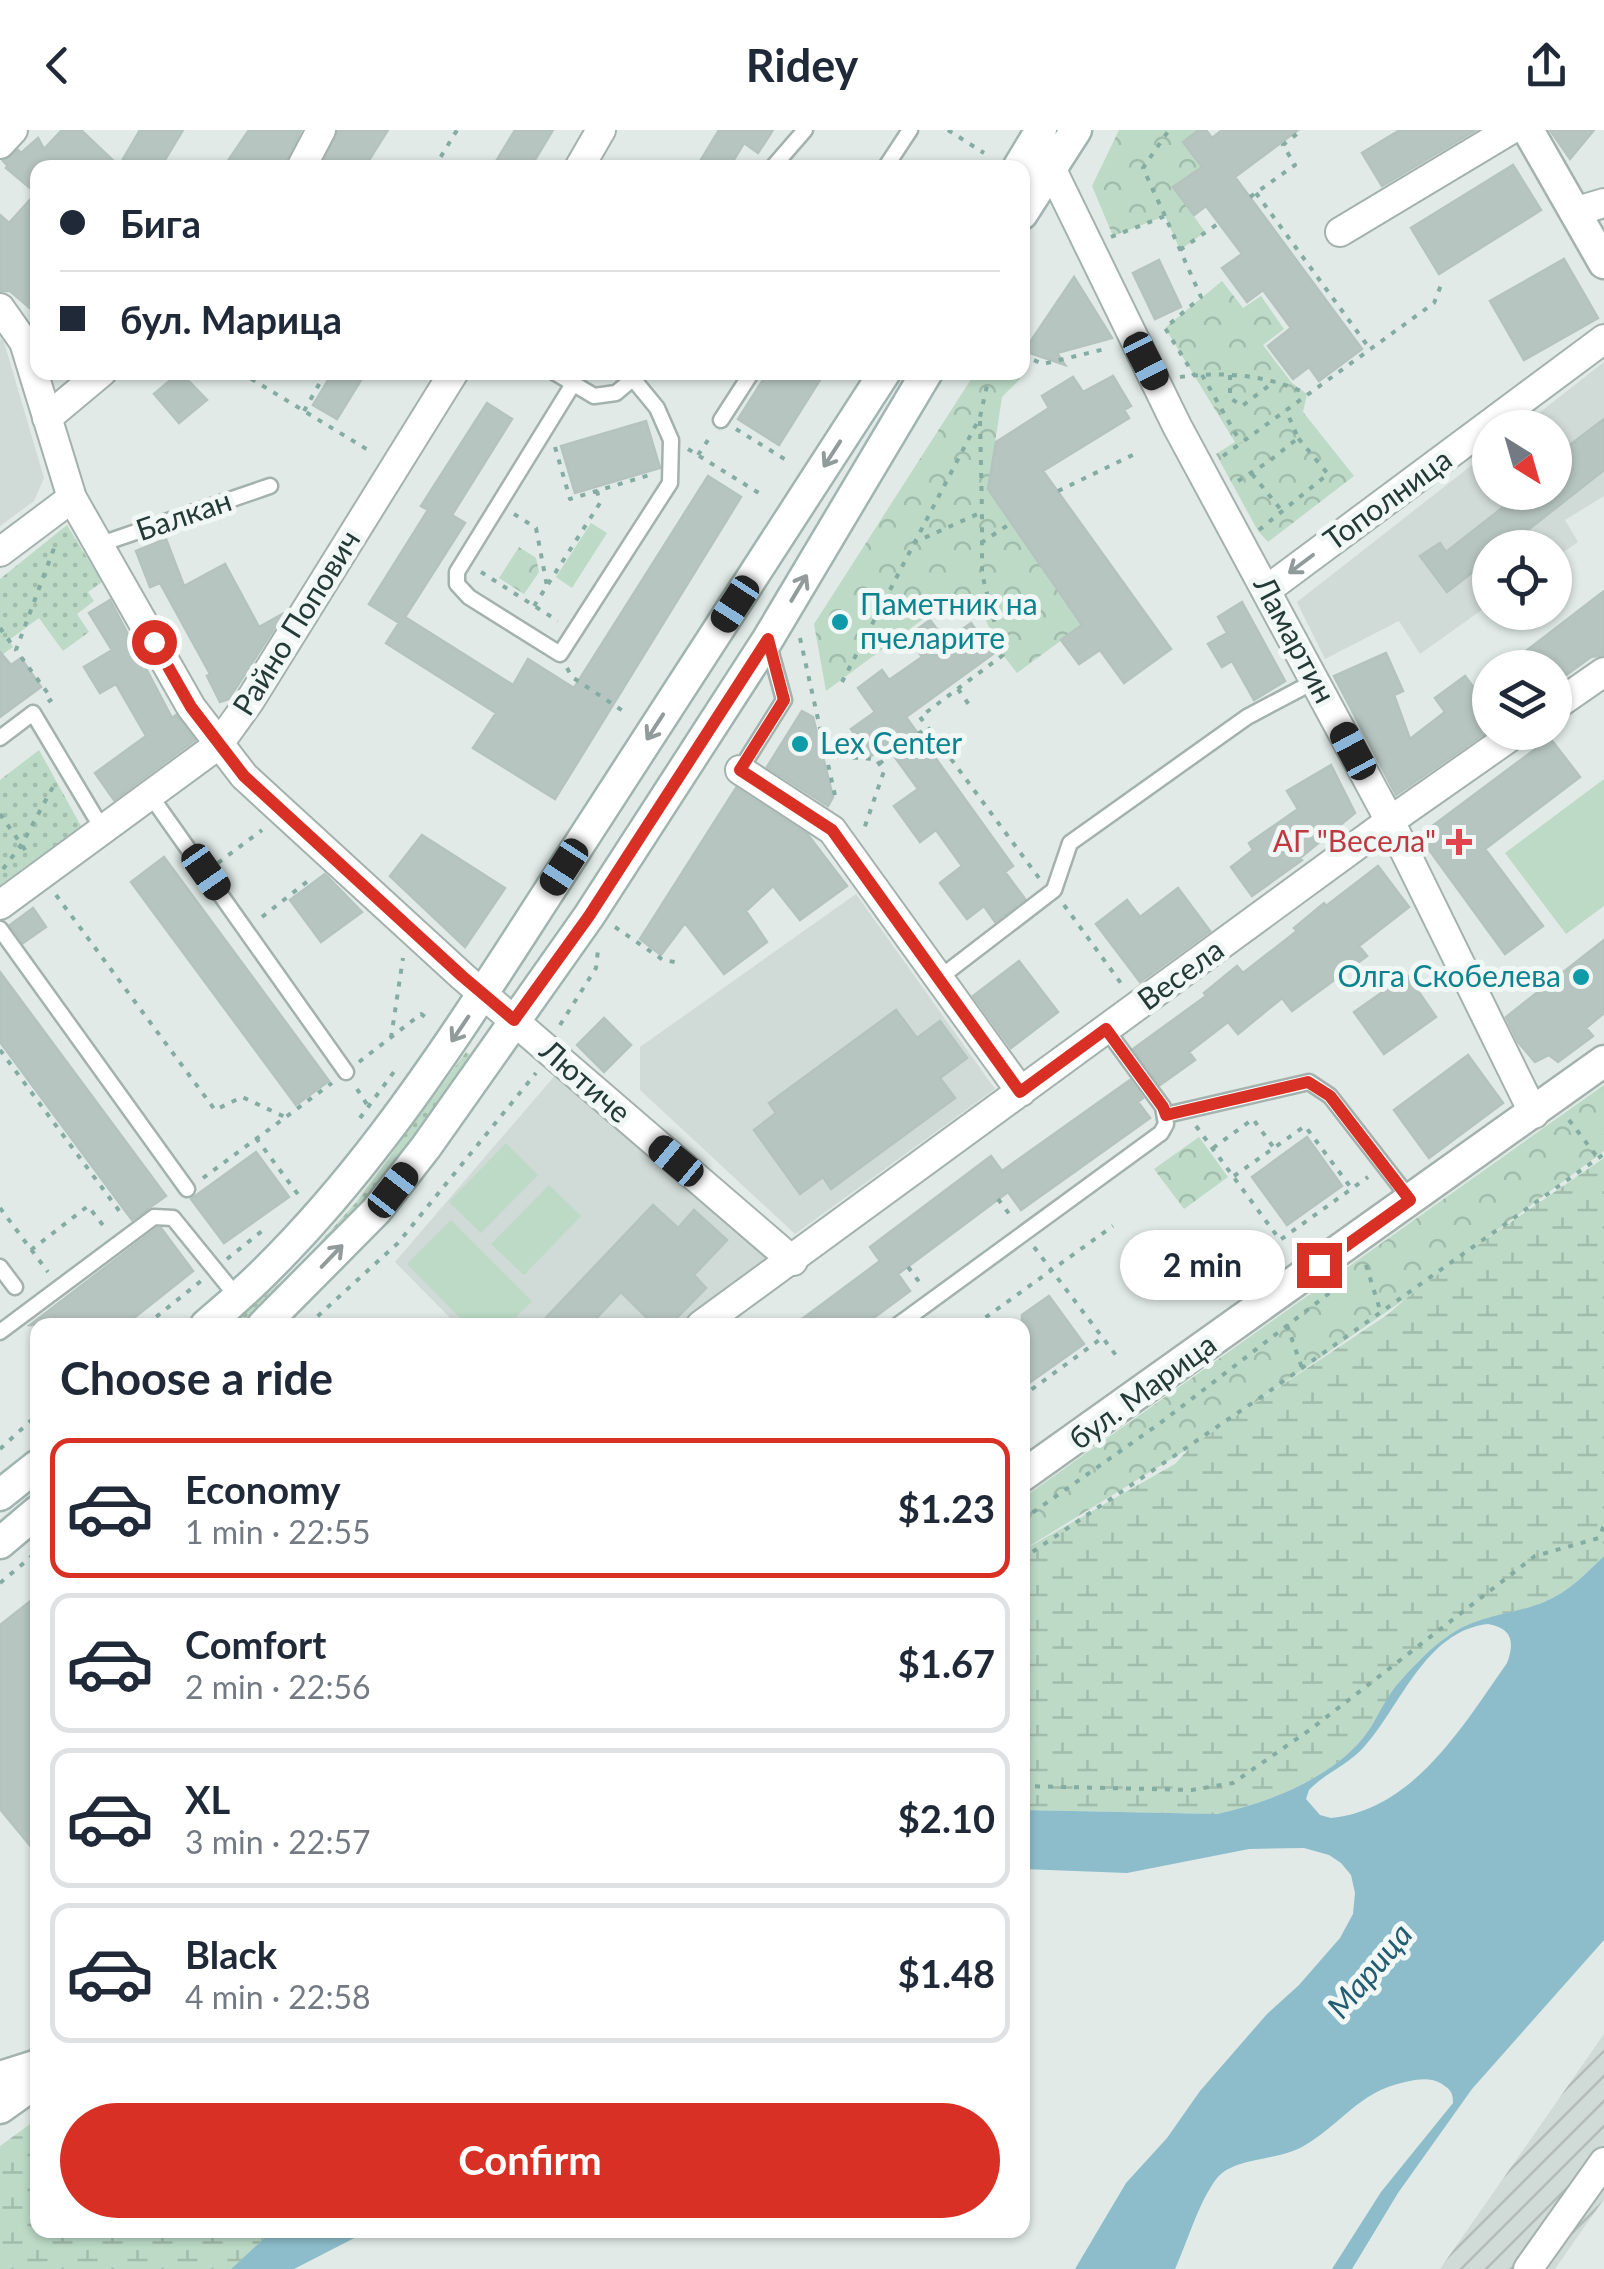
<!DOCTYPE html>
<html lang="en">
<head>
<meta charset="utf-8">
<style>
  :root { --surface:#fff; --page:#f2f2f3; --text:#1f2937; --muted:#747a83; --line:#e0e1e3; --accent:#d93025 }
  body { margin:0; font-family:Lato,sans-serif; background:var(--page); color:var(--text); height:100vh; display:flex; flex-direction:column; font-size:38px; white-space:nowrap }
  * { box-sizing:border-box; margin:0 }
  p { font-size:32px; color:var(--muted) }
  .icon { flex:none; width:55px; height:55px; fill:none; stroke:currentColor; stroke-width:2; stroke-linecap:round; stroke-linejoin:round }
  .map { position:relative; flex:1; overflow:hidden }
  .drawer { position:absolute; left:30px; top:1188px; width:1000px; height:920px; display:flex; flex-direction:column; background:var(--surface); border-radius:20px; box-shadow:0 2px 8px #0004 }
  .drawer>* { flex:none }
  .hud { position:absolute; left:30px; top:30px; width:1000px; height:220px; border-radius:20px; box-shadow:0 2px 8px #0004; display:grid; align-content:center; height:220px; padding:0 30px; background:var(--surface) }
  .needle { width:65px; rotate:143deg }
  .fabs { position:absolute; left:1472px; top:280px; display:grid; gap:20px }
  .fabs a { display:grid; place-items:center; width:100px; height:100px; border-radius:50%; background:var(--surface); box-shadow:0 2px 8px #0004; font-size:50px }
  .end { position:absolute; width:45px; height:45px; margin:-22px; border:12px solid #d93025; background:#fff; box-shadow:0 0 0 5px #fff }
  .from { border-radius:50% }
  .bubble { position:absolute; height:70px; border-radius:35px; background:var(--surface); box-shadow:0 2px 8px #0004; font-size:32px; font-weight:700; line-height:70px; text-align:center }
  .car { position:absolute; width:30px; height:60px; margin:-30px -15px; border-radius:12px; box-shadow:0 0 8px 2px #0007; background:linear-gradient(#222 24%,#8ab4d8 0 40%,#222 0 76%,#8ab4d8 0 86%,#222 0) }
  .hud b { display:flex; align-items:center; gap:35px; height:95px; font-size:38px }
  .hud b+b { border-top:2px solid var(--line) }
  .hud i { width:25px; height:25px; background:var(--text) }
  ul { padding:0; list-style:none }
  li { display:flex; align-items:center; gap:30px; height:140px; margin:0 20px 15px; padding:0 10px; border:5px solid var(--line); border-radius:20px }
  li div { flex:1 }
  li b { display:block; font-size:38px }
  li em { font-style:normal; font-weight:700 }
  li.active { border-color:var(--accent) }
  li>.icon { width:90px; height:90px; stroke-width:1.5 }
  h2 { padding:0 30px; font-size:45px; line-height:120px }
  .action { display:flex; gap:20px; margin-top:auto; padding:20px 30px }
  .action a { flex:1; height:115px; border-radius:60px; background:var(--accent); color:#fff; font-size:40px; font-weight:700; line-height:115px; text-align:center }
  header { display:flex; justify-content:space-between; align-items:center; height:130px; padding:0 30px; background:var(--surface); font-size:45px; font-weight:700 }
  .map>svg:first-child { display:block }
  .built { fill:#d0dad6 }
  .industrial { fill:url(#industrial-furrows) }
  .grass { fill:url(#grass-dots) }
  .wetland { fill:url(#wetland-marsh) }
  .park { fill:url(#park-crowns) }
  .pitch { fill:#bcdac6 }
  .water { fill:#8dbdcb; fill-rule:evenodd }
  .building { fill:#b7c5c0; stroke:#b4c3be; stroke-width:2.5 }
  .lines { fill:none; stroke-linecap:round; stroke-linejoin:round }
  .service-casing { stroke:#a4b2ae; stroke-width:19 }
  .minor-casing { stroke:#a4b2ae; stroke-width:32 }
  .tertiary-casing { stroke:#a4b2ae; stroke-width:35 }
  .secondary-casing { stroke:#a1b5b0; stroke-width:35 }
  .path { stroke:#84aca2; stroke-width:4; stroke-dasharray:5 8; stroke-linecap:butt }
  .service { stroke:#fff; stroke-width:14 }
  .minor { stroke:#fff; stroke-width:28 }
  .tertiary { stroke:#fff; stroke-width:30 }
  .secondary { stroke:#fff; stroke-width:30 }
  .oneway { stroke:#919c9a }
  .route { stroke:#d93025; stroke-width:12 }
  .culture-dot { fill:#0f9aa8; stroke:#f1f7f5; stroke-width:4 }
  .health-dot { fill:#e0444e; stroke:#f1f7f5; stroke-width:4 }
  .labels { text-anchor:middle; stroke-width:10; stroke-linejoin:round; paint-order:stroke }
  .street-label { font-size:30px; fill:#233a36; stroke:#f1f7f5 }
  .culture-label { font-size:30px; fill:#0d838f; stroke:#f1f7f5; text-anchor:start }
  .health-label { font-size:30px; fill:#be3a42; stroke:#f1f7f5; text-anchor:end }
  .water-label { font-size:32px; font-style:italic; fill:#225d71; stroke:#f1f7f5 }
</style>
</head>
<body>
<header><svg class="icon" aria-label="back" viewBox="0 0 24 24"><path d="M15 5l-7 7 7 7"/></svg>Ridey<svg class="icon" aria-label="share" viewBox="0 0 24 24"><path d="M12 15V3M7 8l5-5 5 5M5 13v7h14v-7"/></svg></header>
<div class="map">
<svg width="1604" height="2139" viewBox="0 0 1604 2139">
  <defs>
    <pattern id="industrial-furrows" width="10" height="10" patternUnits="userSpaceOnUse" patternTransform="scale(2.5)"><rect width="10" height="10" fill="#d0dad6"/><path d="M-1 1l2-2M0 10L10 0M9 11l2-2" fill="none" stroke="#b2bcb8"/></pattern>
    <pattern id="grass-dots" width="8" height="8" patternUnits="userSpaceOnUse" patternTransform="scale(2.5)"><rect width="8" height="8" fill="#bcdac6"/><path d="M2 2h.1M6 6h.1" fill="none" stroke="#a1bcab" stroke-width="1.8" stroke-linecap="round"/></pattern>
    <pattern id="wetland-marsh" width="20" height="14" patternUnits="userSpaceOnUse" patternTransform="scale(2.5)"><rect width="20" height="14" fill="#bcdac6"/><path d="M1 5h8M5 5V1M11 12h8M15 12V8" fill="none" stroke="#a1bcab"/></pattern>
    <pattern id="park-crowns" width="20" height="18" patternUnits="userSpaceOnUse" patternTransform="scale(2.5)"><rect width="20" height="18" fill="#bcdac6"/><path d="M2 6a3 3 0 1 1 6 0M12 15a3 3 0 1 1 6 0" fill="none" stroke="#a1bcab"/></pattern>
  </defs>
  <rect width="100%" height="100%" fill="#e1eae7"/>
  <path class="built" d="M0,208L4,212L44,348L34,371L0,396Z
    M1604,232V366L1565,390L1578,412L1555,428V418H1490V474L1420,524L1399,491L1325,529L1297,472L1490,321V362H1555V298L1521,297Z
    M856,764L995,959L795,1104L640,960V917Z
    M557,943L780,1130L684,1195H457L395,1132Z"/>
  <path class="industrial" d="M1604,1904V2069L1555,2139H1440Z"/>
  <path class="grass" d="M67,395L102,452L88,462L94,471L77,484L89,502L63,521L39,488L9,510L13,517L0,526V449Z
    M39,620L81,696L0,755V650Z
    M466,922L472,926L363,1077L255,1186L244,1195H231L297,1138L358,1070Z"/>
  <path class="wetland" d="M1604,1028V1426C1586,1443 1569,1462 1544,1472C1516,1484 1479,1485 1451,1504C1429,1519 1407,1540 1392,1563C1382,1577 1374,1594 1363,1608C1329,1649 1268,1673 1217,1684L1023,1680L1022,1421L1175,1334L1192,1315L1387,1185L1431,1147Z
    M37,1989L38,2100H273L231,2139H0V2016Z"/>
  <path class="park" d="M1119,0H1199L1183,12L1202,37L1174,58L1205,102L1180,120L1165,86L1113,106L1092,56Z
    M1222,151L1243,178L1261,166L1284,199L1263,215L1292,253L1307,264L1303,282L1354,346L1268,412L1258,401L1216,324L1235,312L1165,198Z
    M975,243H1013L1020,249L1002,267L988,359L1082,495L1017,543L1003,525L974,467L934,481L826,561L814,494Z
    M519,417L536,428L539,442L524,464L499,448Z
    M1604,955V1021L1405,1169L1194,1315L1023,1420V1368Z
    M1199,1007L1228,1047L1184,1079L1154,1039Z"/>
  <path class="pitch" d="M591,393L607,403L572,458L556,447Z
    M1604,649V776L1566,804L1505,723Z
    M506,1013L538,1045L481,1103L449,1072Z
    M549,1055L581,1086L524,1145L491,1114Z
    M451,1090L532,1171L508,1195H467L407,1134Z"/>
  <path class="water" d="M1604,1426V1810L1472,1959L1398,2063L1352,2139H1332L1381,2062L1453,1973C1453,1963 1451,1960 1442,1954C1431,1947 1418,1949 1405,1952C1358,1962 1341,1995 1302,2017C1276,2031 1234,2027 1217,2048C1198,2073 1188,2111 1175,2139H1075L1126,2053L1167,2008L1200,1961L1267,1884L1299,1855L1340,1808L1353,1784L1355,1763L1351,1745L1341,1733L1329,1725L1304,1718L1249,1719L1127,1743L1023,1739V1680L1217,1684C1268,1673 1329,1649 1363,1608C1376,1592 1383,1572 1396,1556C1412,1537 1430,1518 1451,1504C1479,1485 1515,1484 1544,1472C1569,1462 1586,1443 1604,1426ZM1488,1494C1512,1498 1515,1512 1507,1533C1464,1594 1414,1680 1331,1688L1320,1685L1306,1669L1309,1660C1325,1643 1348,1635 1364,1617C1401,1576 1425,1501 1488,1494Z
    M273,2100H370L294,2139H231Z"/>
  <path class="building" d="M62,0H81L121,38H38V185L10,161H0V85L9,93L36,63L6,38L8,36L3,31L18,20L21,23L38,8L44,19Z
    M140,0H183L160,38H137L123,29Z
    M249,0H301L284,38H223Z
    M338,0H388L364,38H321Z
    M515,0H553L530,38H492Z
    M719,0H773L758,23L744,13L729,38H696Z
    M1199,0H1206L1212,8L1222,0H1298L1235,47L1362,219L1319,251L1309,237L1293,249L1268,216L1291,198L1263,160L1247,172L1222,138L1242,124L1206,76L1194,85L1173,57L1202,37L1183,12Z
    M1400,0H1476L1382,56L1362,23Z
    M1550,0H1594L1570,29Z
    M1513,35L1541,80L1439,144L1411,98Z
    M1564,129L1598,188L1524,230L1490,171Z
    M1159,130L1181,177L1155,189L1133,143Z
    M1074,147L1112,208L1057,223L1065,235L1024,221Z
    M180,242L207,270L179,293L154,264Z
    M333,242H366L337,289L313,275Z
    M768,242H825L779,315L738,289Z
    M1113,246L1131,276L1124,280L1129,288L1043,341L1171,519L1124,553L1100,520L1079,534L1061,510L1082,495L988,359L996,312L1049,278L1042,266L1073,247L1083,262Z
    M487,273L512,289L452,385L465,393L405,487L513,555L528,529L574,558L708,346L741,367L555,669L473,618L496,583L386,513L399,493L369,474L428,380L421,376Z
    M1604,289V340L1505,418H1490V429L1447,462L1420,426L1440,413L1446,422L1506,375L1492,362H1555V326Z
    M646,291L660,338L575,363L561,316Z
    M166,409L184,456L225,434L259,497L284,483L229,569L220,572L207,546L210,544L160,453L150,457L136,421Z
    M1604,461V525L1591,527L1555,553V538H1504Z
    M110,470L172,588L176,585L195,610L114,670L95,643L146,606L116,554L100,563L84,537L112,520L89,483Z
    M1242,472L1285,551L1254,570L1232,531L1222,537L1208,514L1227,503L1218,487Z
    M930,490L946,511L971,493L993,524L906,587L1013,736L1005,742L1025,769L995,792L984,776L967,789L940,753L962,736L936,700L920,712L894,676L918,659L886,615L871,626L851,599L875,582L858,558L882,540L889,550L922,527L908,506Z
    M0,522L11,535L21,528L41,557L0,587Z
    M1386,523L1403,561L1394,565L1410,609L1445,582L1435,568L1465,546L1475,559L1490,548V600L1396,665L1334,546Z
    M802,581L813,587L833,667L828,676L767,637Z
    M1550,608L1580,647L1485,719L1543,796L1505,824L1419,706Z
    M1331,635L1355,683L1300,728L1302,730L1252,766L1231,737L1253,720L1249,713L1298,679L1287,661Z
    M736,658L808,705L847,756L800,790L773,756L746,781L767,812L724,844L685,793L661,825L640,809Z
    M422,705L505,758L465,817L390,746Z
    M164,727L329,951L296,975L131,752Z
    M1378,736L1409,777L1359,816L1367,826L1292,881L1282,868L1238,904L1228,892L1189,922L1195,930L1160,955L1133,919L1206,866L1204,863L1237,836L1243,843L1297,801L1294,798L1324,773L1326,776Z
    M325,744L362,782L321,812L290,770Z
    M1178,758L1210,801L1140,852L1096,794L1127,770L1140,787Z
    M33,778L46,797L23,813L10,795Z
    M1604,810V883L1586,898L1593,906L1558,932L1549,925L1535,932L1518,912L1506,887Z
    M1019,831L1058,882L1011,918L973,866Z
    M0,842L166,1066L132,1090L0,912Z
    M1407,845L1436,887L1384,924L1354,882Z
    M896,880L917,908L940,891L967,928L940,948L955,968L831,1059L823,1047L800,1064L754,1000L776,983L769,973Z
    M604,888L631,915L604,942L577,915Z
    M1468,925L1503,973L1429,1028L1394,980Z
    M1130,950L1143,968L1138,972L1150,988L1021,1080L1008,1062L898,1144L910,1161L864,1195H794L880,1131L870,1117L991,1026L1002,1041Z
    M1307,1007L1342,1056L1287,1095L1252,1047Z
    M256,1022L289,1067L224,1113L191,1069Z
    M653,1075L678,1098L694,1080L727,1110L694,1145L706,1158L670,1195H654L621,1162L590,1195H539Z
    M157,1098H161L193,1141L125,1195H30Z
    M1049,1166L1084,1214L1029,1253L1022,1244V1185Z
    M38,1465V1725L0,1679V1495Z"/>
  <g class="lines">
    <defs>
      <path id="service" d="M772,38L805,0
        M885,38L910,0
        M554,242L594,266L616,263L641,242
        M573,254L457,442V454L469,467L560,524L670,353L671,310L657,278L634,250
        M721,290L752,242
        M98,415L270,356
        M0,608L33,583L103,700
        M740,640L784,570L769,515
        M150,665L346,942
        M0,799L187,1059
        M938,849L1054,760L1070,713L1247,587L1315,551
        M1166,985L1309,952L1330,966L1410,1069
        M0,1137L15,1157
        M898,1195L1161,1003L1166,994L1163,977L1106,899
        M0,1202L154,1087L173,1088L238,1168"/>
      <path id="minor" d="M0,14L13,0
        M301,38L321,0
        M579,38L601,0
        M1051,38L1177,296L1390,691L1534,984
        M1574,82L1604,73
        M1340,102L1510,0
        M0,178L24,212L72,368L191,577L244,646L462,846L793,1131
        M47,288L102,242
        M0,422L72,368
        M1268,459L1604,209
        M1555,576L1604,542
        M740,640L832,700L1021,962
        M0,775L218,615L249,572L454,242
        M701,1195L1390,691L1517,602
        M1528,2139L1604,2032"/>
      <path id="tertiary" d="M1528,0L1604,133
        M1022,1346L1604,931
        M0,1947L38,1935
        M0,1978L38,1951"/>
      <path id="secondary" d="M1018,38L1041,0
        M1022,84L1076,0
        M206,1195C359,1068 461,896 568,732C673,569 779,406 885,242
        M263,1195L376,1081L426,1017L589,786L768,509L927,242
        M0,1365L38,1335
        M0,1413L38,1381"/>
    </defs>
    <use href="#service" class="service-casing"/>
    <use href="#minor" class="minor-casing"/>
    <use href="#tertiary" class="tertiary-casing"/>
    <use href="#secondary" class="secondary-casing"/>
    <path class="path" d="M948,0L984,23
      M434,38L457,0
      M1256,63L1370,219
      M1250,67L1295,35L1283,15L1302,0
      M1165,86L1143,38L1169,0
      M1111,107L1165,86L1201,167L1165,198L1194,245
      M1180,120L1219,93
      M1022,225L1043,234L1109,218
      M240,242L373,323
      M1202,245L1241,313
      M1230,245V268L1242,276L1275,251
      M1180,247C1224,241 1268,245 1307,264
      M304,281L326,242
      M980,291L982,382
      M736,299L786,330
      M555,317L570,369L653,344
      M688,319L762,365
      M698,325L712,304
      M1223,326L1434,173L1443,150
      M1252,344L1282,381
      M1238,351L1268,332L1298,308L1286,280
      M1058,361L1139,322
      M514,384L536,398L547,456
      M1259,400L1328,344L1298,308
      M913,413L982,382V444L1003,525L920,587L1039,748
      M981,413L1011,393
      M481,442L558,491
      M534,476L600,373L597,361
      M0,498L16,520
      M800,508L836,670
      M567,538L572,547L626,583
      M842,552L980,287L990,242
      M958,559L972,579
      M48,572L52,569L16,520L56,413
      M918,604L928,597
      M827,626L876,629L884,641L864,699
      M879,634L892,624
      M0,684L28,724
      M218,733L262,700
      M3,739L22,714L55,653
      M56,765L215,980L242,967L285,987
      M1064,775L1123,856
      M262,787L313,747
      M615,797L663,830L675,832
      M560,895L596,838L598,820
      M391,908L403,828
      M0,920L123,1086
      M359,932L421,884L431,891
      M357,959L368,976
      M360,988L396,939
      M1569,990L1598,1028
      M1196,996L1280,1110L1368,1047
      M256,1008L300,1067
      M1213,1018L1253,989L1274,1018
      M1234,1046L1305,996L1352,1059
      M203,1048L332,953
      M998,1069L1013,1089
      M0,1078L48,1142
      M1034,1117L1118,1228
      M31,1120L88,1076L106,1099
      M227,1129L267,1097
      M1366,1135L1381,1183
      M908,1137L920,1153
      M146,1195L201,1151
      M308,1195L398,1113L536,943
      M975,1195L1113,1096
      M1287,1195L1302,1238
      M1022,1262L1024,1265L1102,1208
      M0,1319L38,1284
      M1022,1390L1159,1294L1336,1158
      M1022,1429L1264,1265L1604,1024
      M0,1453L38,1421
      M1022,1656L1192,1660L1233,1653L1311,1599L1535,1426L1599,1408L1604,1395"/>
    <use href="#service" class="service"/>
    <use href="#minor" class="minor"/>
    <use href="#tertiary" class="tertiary"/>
    <use href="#secondary" class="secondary"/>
  </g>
  <defs><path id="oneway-shaft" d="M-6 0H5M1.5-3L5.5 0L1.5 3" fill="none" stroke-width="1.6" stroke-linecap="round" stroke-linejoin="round" transform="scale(2.5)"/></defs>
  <g class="oneway">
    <use href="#oneway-shaft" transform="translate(832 324) rotate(123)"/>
    <use href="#oneway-shaft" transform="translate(1301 434) rotate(143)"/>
    <use href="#oneway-shaft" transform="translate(799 458) rotate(-59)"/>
    <use href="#oneway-shaft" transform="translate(655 597) rotate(123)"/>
    <use href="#oneway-shaft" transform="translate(460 899) rotate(124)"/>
    <use href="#oneway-shaft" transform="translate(332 1126) rotate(-46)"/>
  </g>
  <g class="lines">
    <path class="route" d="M154,512L191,577L244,646L462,846L514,890L589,786L768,509L784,570L740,640L832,700L1020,962L1106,899L1163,977L1166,985L1308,952L1330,966L1410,1070L1319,1135"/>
  </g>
  <g class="culture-dot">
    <circle cx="840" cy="492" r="10"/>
    <circle cx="800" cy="614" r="10"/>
    <circle cx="1581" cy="847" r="10"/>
  </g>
  <path class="health-dot" d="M1454 697h10v10h10v10h-10v10h-10v-10h-10v-10h10z"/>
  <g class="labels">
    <g class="street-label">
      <text transform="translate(1388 370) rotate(-36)" y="10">Тополница</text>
      <text transform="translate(184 386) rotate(-19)" y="10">Балкан</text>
      <text transform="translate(297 493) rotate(-58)" y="10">Райно Попович</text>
      <text transform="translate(1294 510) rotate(62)" y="10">Ламартин</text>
      <text transform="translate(1181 845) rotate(-36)" y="10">Весела</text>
      <text transform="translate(585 952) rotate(41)" y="10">Лютиче</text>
      <text transform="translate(1143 1262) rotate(-36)" y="10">бул. Марица</text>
    </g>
    <g class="culture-label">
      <text x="860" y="485">Паметник на<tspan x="860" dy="34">пчеларите</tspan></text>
      <text x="820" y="624">Lex Center</text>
      <text x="1561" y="857" text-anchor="end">Олга Скобелева</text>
    </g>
    <g class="health-label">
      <text x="1436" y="722">АГ "Весела"</text>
    </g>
    <g class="water-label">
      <text transform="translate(1370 1841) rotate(-50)" y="11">Марица</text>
    </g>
  </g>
</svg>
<div class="fabs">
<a><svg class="needle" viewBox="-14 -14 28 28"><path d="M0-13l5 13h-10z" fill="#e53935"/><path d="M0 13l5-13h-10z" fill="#747a83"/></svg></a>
<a><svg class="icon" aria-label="locate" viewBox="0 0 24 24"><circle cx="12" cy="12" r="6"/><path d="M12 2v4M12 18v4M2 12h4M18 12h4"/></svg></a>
<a><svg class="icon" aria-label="layers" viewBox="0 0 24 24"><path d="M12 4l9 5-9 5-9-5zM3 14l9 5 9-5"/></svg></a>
</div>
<i class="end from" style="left:154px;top:512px"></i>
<i class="end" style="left:1319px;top:1135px"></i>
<div class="bubble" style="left:1120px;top:1100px;width:165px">2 min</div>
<i class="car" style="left:1146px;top:231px;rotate:153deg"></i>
<i class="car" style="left:735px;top:474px;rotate:213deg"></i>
<i class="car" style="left:1353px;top:621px;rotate:332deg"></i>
<i class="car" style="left:564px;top:737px;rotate:213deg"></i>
<i class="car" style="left:206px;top:742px;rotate:145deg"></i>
<i class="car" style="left:676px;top:1031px;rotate:310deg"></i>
<i class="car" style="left:393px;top:1060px;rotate:38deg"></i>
<div class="hud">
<b><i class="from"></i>Бига</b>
<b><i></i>бул. Марица</b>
</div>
<section class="drawer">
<h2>Choose a ride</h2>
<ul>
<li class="active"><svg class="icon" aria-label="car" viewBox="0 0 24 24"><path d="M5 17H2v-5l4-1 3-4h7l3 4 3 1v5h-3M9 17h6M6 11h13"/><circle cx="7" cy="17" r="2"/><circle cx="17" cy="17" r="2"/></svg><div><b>Economy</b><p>1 min · 22:55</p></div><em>$1.23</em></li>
<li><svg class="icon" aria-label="car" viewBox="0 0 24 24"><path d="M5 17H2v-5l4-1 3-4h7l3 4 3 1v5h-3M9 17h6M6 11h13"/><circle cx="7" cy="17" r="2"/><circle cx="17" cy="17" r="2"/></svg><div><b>Comfort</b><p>2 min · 22:56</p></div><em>$1.67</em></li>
<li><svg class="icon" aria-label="car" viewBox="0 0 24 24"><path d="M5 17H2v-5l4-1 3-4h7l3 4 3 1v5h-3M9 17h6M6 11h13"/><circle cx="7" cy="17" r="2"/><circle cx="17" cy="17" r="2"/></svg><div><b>XL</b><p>3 min · 22:57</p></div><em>$2.10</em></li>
<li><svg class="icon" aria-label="car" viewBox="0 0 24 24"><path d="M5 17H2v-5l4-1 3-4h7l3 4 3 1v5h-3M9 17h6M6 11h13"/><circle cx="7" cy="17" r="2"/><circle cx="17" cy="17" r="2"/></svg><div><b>Black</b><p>4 min · 22:58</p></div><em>$1.48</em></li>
</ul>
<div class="action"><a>Confirm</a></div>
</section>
</div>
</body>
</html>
